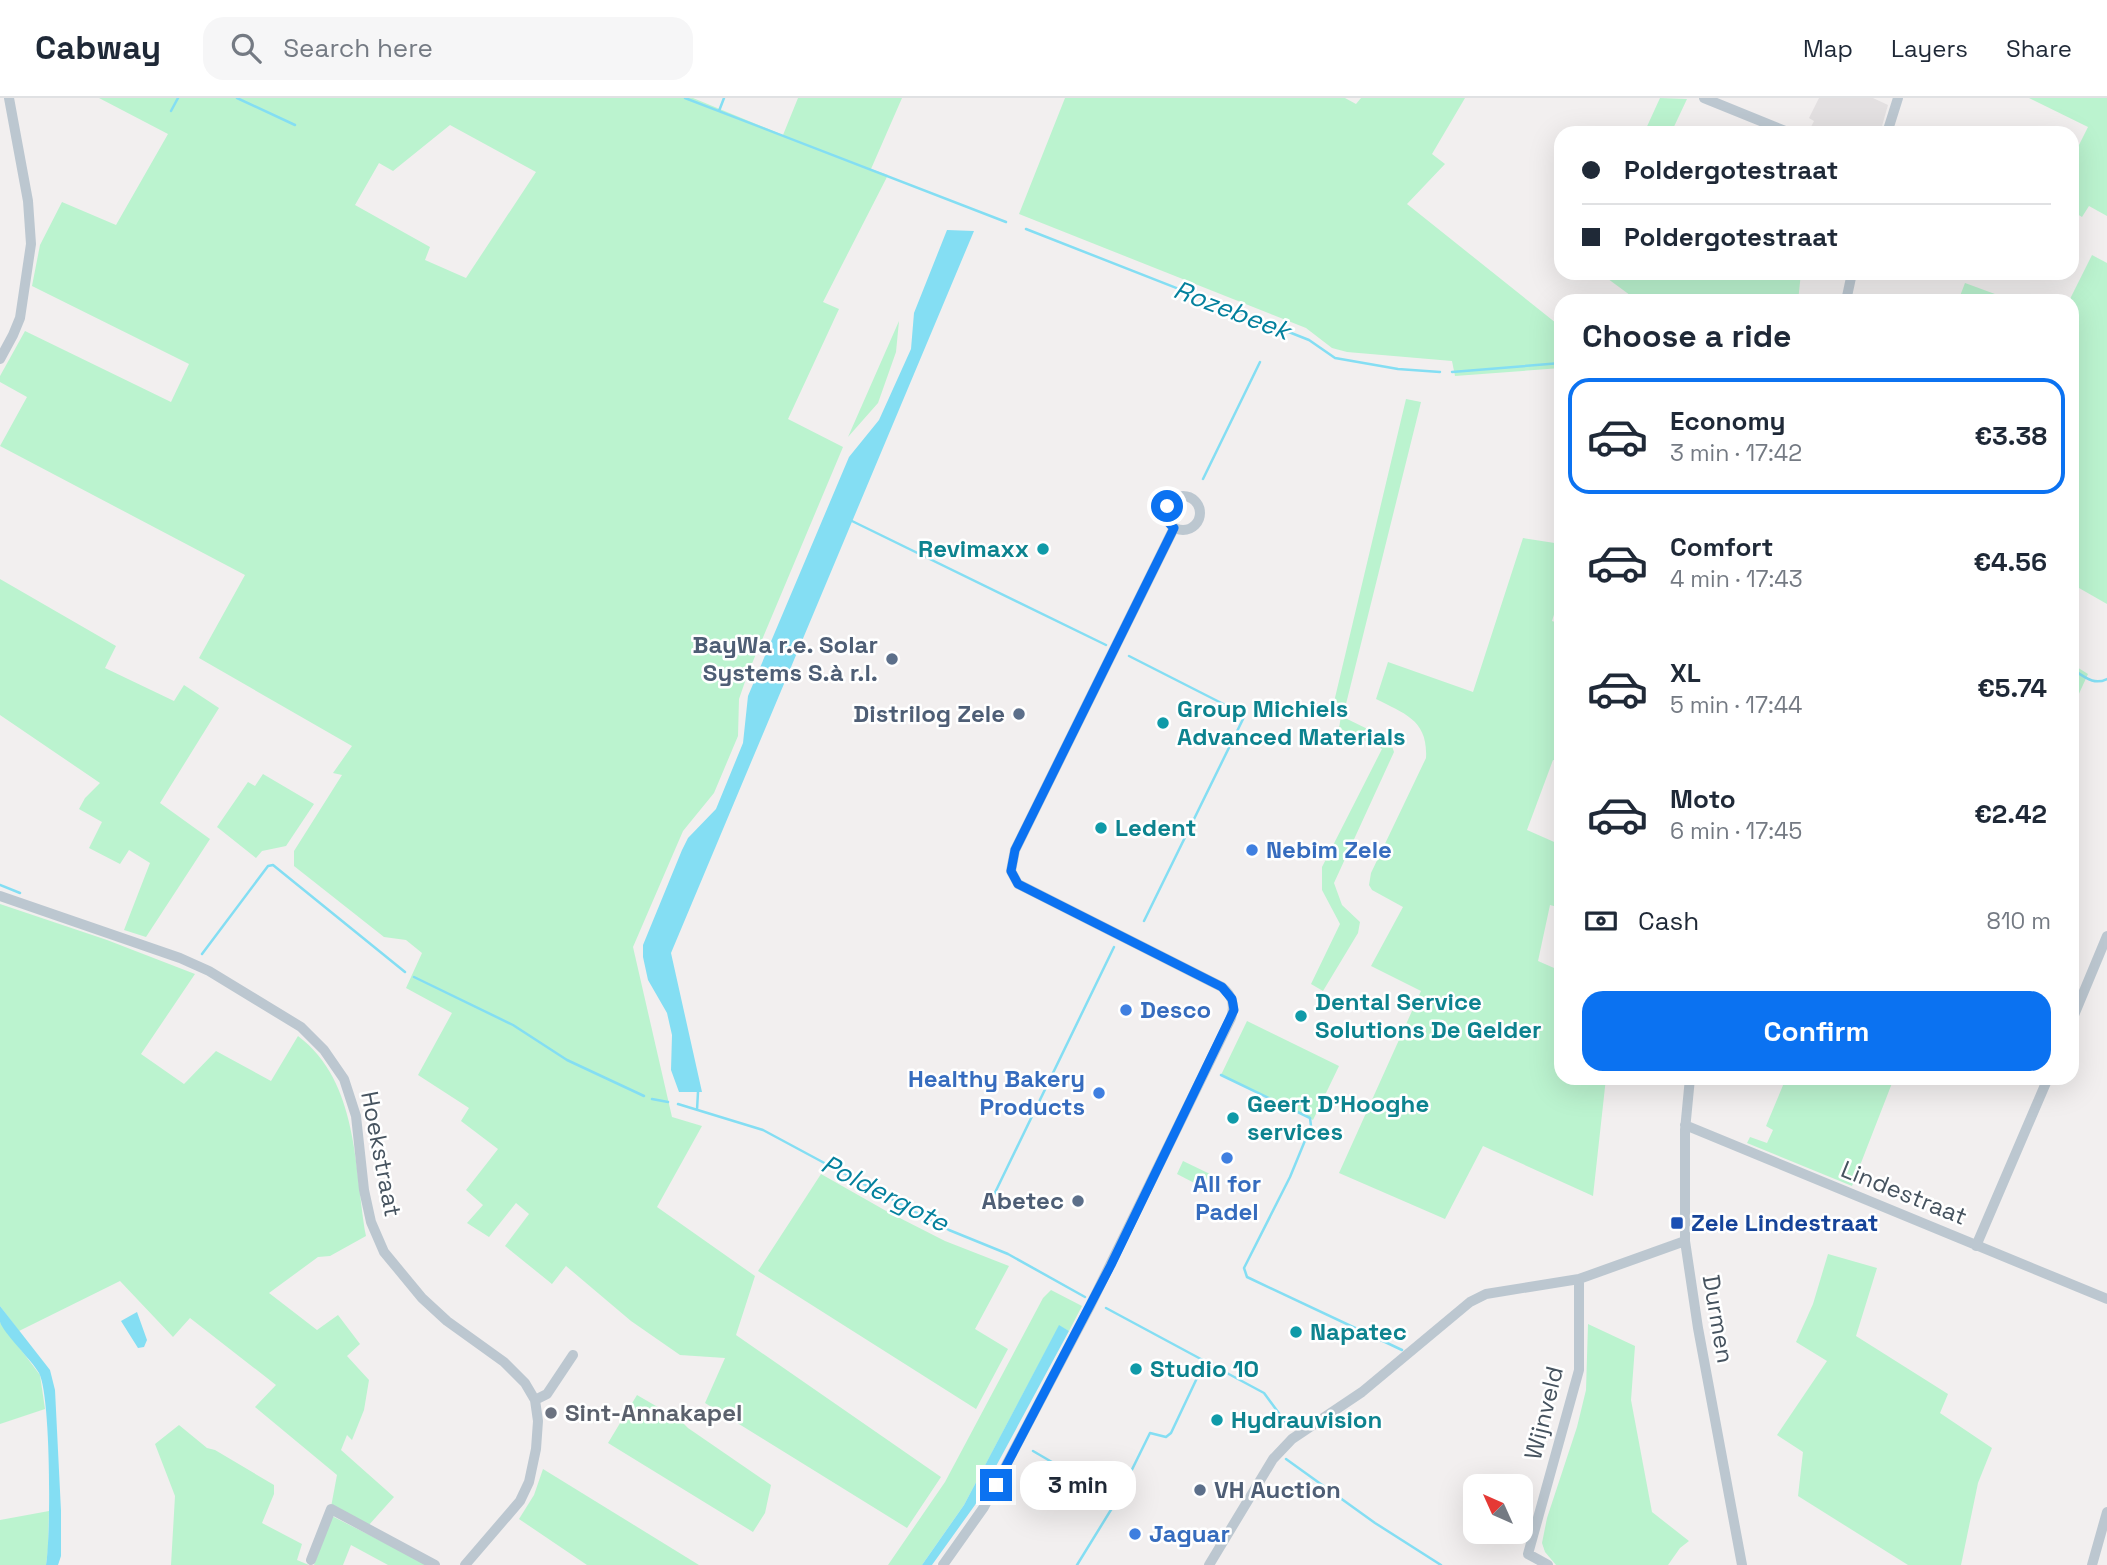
<!DOCTYPE html>
<html lang="en">
<head>
<meta charset="utf-8">
<style>
  :root { --surface:#fff; --page:#f6f6f7; --text:#1f2937; --muted:#747a83; --line:#e0e1e3; --accent:#0b72f1 }
  body { margin:0; font-family:"Space Grotesk",sans-serif; background:var(--page); color:var(--text); height:100vh; display:flex; flex-direction:column; font-size:26px; white-space:nowrap }
  * { box-sizing:border-box; margin:0 }
  p { font-size:23px; color:var(--muted) }
  .icon { flex:none; width:38px; height:38px; fill:none; stroke:currentColor; stroke-width:2; stroke-linecap:round; stroke-linejoin:round }
  .map { position:relative; flex:1; overflow:hidden }
  .panel { position:absolute; left:1554px; top:196px; width:525px; height:791px; display:flex; flex-direction:column; background:var(--surface); border-radius:21px; box-shadow:0 7px 28px #0002 }
  .panel>* { flex:none }
  .banner { position:absolute; left:1554px; top:28px; width:525px; height:154px; border-radius:21px; box-shadow:0 7px 28px #0002; display:grid; align-content:center; height:154px; padding:0 28px; background:var(--surface) }
  .needle { width:46px; rotate:315deg }
  .buttons { position:absolute; left:1463px; top:1376px; display:grid; gap:14px }
  .buttons a { display:grid; place-items:center; width:70px; height:70px; border-radius:14px; background:var(--surface); box-shadow:0 7px 28px #0002; font-size:35px }
  .end { position:absolute; width:32px; height:32px; margin:-16px; border:9px solid #0b72f1; background:#fff; box-shadow:0 0 0 4px #fff }
  .from { border-radius:50% }
  .bubble { position:absolute; height:49px; border-radius:21px; background:var(--surface); box-shadow:0 7px 28px #0002; font-size:23px; font-weight:700; line-height:49px; text-align:center }
  .banner b { display:flex; align-items:center; gap:24px; height:66px; font-size:26px }
  .banner b+b { border-top:2px solid var(--line) }
  .banner i { width:18px; height:18px; background:var(--text) }
  ul { padding:0; list-style:none }
  li { display:flex; align-items:center; gap:21px; height:116px; margin:0 14px 10px; padding:0 14px; border:4px solid transparent; border-radius:21px }
  li div { flex:1 }
  li b { display:block; font-size:26px }
  li em { font-style:normal; font-weight:700 }
  li.on { border-color:var(--accent) }
  li>.icon { width:63px; height:63px; stroke-width:1.5 }
  h2 { padding:0 28px; font-size:32px; line-height:84px }
  .pay { display:flex; align-items:center; gap:18px; height:77px; padding:0 28px; font-size:26px }
  .pay p { margin-inline-start:auto }
  .action { display:flex; gap:14px; margin-top:auto; padding:14px 28px }
  .action a { flex:1; height:80px; border-radius:21px; background:var(--accent); color:#fff; font-size:28px; font-weight:700; line-height:80px; text-align:center }
  header { display:flex; align-items:center; gap:42px; box-sizing:border-box; height:98px; padding:0 35px; background:var(--surface); border-bottom:2px solid var(--line) }
  header strong { font-size:33px }
  nav { display:flex; gap:38px; margin-inline-start:auto; font-size:24px }
  .search { width:490px; height:63px; background:var(--page); display:flex; align-items:center; gap:18px; box-sizing:border-box; padding:0 24px; border-radius:21px; color:var(--muted); font-size:26px }
  .map>svg:first-child { display:block }
  .education { fill:#e3e0e1 }
  .green { fill:#bbf3cf; fill-rule:evenodd }
  .water { fill:#84def3 }
  .lines { fill:none; stroke-linecap:round; stroke-linejoin:round }
  .stream { stroke:#84def3; stroke-width:2.5 }
  .minor { stroke:#bcc7d0; stroke-width:10 }
  .route { stroke:#0b72f1; stroke-width:9 }
  .culture-dot { fill:#0f9aa8; stroke:#fff; stroke-width:2.5 }
  .service-dot { fill:#5c6f8a; stroke:#fff; stroke-width:2.5 }
  .shop-dot { fill:#3f7fe0; stroke:#fff; stroke-width:2.5 }
  .transit-dot { fill:#1a4fb4; stroke:#fff; stroke-width:2.5 }
  .worship-dot { fill:#6b7280; stroke:#fff; stroke-width:2.5 }
  .labels { text-anchor:middle; stroke-width:5; stroke-linejoin:round; paint-order:stroke }
  .culture-label { font-size:24px; font-weight:bold; fill:#0d838f; stroke:#fff; text-anchor:start }
  .service-label { font-size:24px; font-weight:bold; fill:#4e5e75; stroke:#fff; text-anchor:end }
  .shop-label { font-size:24px; font-weight:bold; fill:#366cbe; stroke:#fff; text-anchor:start }
  .street-label { font-size:24px; fill:#46535f; stroke:#fff }
  .transit-label { font-size:24px; font-weight:bold; fill:#164399; stroke:#fff; text-anchor:start }
  .worship-label { font-size:24px; font-weight:bold; fill:#5b616d; stroke:#fff; text-anchor:start }
  .water-label { font-size:26px; font-style:italic; fill:#03809d; stroke:#fff }
</style>
</head>
<body>
<header>
<strong>Cabway</strong>
<div class="search"><svg class="icon" aria-label="search" viewBox="0 0 24 24"><circle cx="10" cy="10" r="6"/><path d="M15 15l6 6"/></svg>Search here</div>
<nav><a>Map</a><a>Layers</a><a>Share</a></nav>
</header>
<div class="map">
<svg width="2107" height="1467" viewBox="0 0 2107 1467">
  <rect width="100%" height="100%" fill="#f2efef"/>
  <path class="education" d="M1819,0H1873L1888,7L1880,35H1808L1814,23L1809,20Z"/>
  <path class="green" d="M99,0H693L783,37L798,0H902L871,71L888,77L823,204L839,211L788,321L843,349L748,575L739,601L738,638L714,695L683,733L633,849L672,1019L702,1028L657,1109L755,1178L736,1237L941,1379L907,1430L705,1305L725,1260L680,1257L631,1223L566,1168L552,1186L505,1148L529,1116L516,1105L489,1139L467,1125L483,1107L466,1092L498,1051L461,1023L469,1010L418,977L452,915L406,890L422,855L406,842L384,839L294,768V753L342,677L333,675L352,648L199,560L245,477L0,348L27,299L0,284V278L25,233L171,304L189,266L32,188L40,147L62,104L116,127L168,36ZM450,27L536,74L466,180L425,162L430,149L355,107L379,65L393,73Z
    M1065,0H1345L1356,6L1361,0H1465L1432,56L1445,66L1407,106L1561,229V270L1455,278L1452,263L1347,254L1332,250L1306,230L1019,116Z
    M1660,0L1687,1L1671,35H1644Z
    M2029,0H2107V118L2089,108L2082,119L2072,113V61L2088,29Z
    M2092,157L2107,165V506L2072,486V203H2069Z
    M1600,175H1801L1798,203H1638Z
    M1965,185L2014,203H1958Z
    M899,223L896,254L878,305L848,339Z
    M1406,301L1421,304L1346,606L1334,604Z
    M1523,440L1561,446V494L1552,523L1561,526V664L1553,662L1527,732L1561,747V810L1550,807L1538,863L1561,873V980H1606L1593,1098L1483,1048L1445,1121L1339,1075L1421,893L1371,868L1403,809L1372,792L1369,787L1371,775L1426,660C1428,622 1405,616 1376,601L1388,564L1473,594Z
    M0,481L116,548L105,570L174,603L184,587L219,610L160,705L210,741L146,839L124,832L150,765L129,752L120,766L89,750L102,724L79,711L85,700L100,685L0,617Z
    M2072,566L2088,576L2072,611Z
    M1341,618L1390,642L1394,654L1334,785L1342,807L1360,824L1358,835L1323,893L1311,886L1340,826L1322,792V769L1382,651L1339,630Z
    M263,676L314,706L286,748L262,753L256,760L217,729L248,684L255,688Z
    M0,806L107,842L195,876L141,956L184,986L216,953L271,983L298,938C359,984 354,1070 366,1138L330,1158L318,1159L269,1195L317,1232L338,1217L360,1246L347,1258L369,1282L364,1312L352,1342L347,1337L341,1352L394,1399L368,1428L331,1409L337,1377L255,1309L276,1287L190,1220L173,1239L120,1183L19,1233L0,1208Z
    M1247,923L1339,968L1313,1022L1221,977Z
    M1786,980H1894L1852,1088L1747,1045L1750,1039L1767,1045L1773,1032L1766,1028Z
    M1183,1063L1210,1076L1204,1090L1177,1076Z
    M821,1076L888,1114L945,1143L1009,1168L975,1231L1008,1251L976,1311L758,1173Z
    M1828,1156L1877,1170L1856,1238L1948,1296L1940,1315L1992,1350L1978,1385L1961,1467H1908L1798,1398L1803,1354L1777,1337L1827,1263L1796,1244L1813,1206Z
    M1051,1192L1082,1208L1069,1233L1059,1228L964,1407L922,1467H888L945,1384L1043,1200Z
    M0,1224L40,1277L45,1311L0,1326Z
    M1588,1226L1635,1248L1631,1302L1652,1414L1689,1443L1680,1450L1668,1467H1556L1545,1454L1542,1445L1547,1420L1577,1329L1586,1292Z
    M637,1297L680,1322L688,1330L771,1387L765,1415L753,1434L608,1345Z
    M179,1327L207,1350L215,1352L274,1387V1396L262,1425L302,1446L297,1462L309,1467H171L175,1398L155,1346Z
    M543,1371L699,1467H587L519,1421L534,1397Z
    M49,1413L48,1451L46,1467H0V1422Z
    M332,1418L428,1467H388L351,1447L343,1467H314Z"/>
  <path class="water" d="M947,132L974,133L671,855L702,994H679L671,972L672,937L667,915L648,882L643,859V847L682,752L688,740L716,711L743,645L748,598L849,359L879,322L911,251L914,215Z
    M0,1208L50,1272L55,1292L61,1413V1458L58,1467H46C51,1439 51,1297 39,1275C31,1261 4,1236 0,1224C0,1220 0,1212 0,1208Z
    M137,1214L147,1242L144,1249L138,1250L121,1223Z
    M1059,1227L1069,1233L975,1407L932,1467H922L964,1407Z"/>
  <g class="lines">
    <path class="stream" d="M237,0L295,27
      M685,0L1006,124
      M171,13L178,0
      M719,13L724,0
      M1026,131L1309,242L1335,260L1398,271L1440,274
      M1452,274L1561,265
      M1203,381L1260,264
      M852,423L1106,547
      M1129,558L1245,617L1144,823
      M2072,571C2084,578 2093,588 2107,581
      M0,787L20,795
      M202,856L268,768L273,767L405,874
      M414,879L513,927L567,962L644,998
      M1221,977L1310,1020L1311,1028L1290,1079L1244,1170L1247,1179L1402,1252
      M652,1001L668,1004
      M678,1006L763,1032L949,1132L1008,1156L1085,1199
      M697,1012L698,994
      M989,1107L1114,849
      M1106,1210L1264,1295L1289,1329
      M1033,1353L1117,1402
      M1286,1361L1375,1425L1441,1467
      M1077,1467L1117,1402L1150,1335L1166,1339L1171,1335L1197,1280"/>
    <path class="minor" d="M1704,0L1790,35
      M1887,35L1898,0
      M1846,203L1852,175
      M0,261L13,237L20,220L31,146L28,103L9,0
      M1166 415a17 17 0 1 1 34 0a17 17 0 1 1-34 0Z
      M0,798L180,860L209,873L301,929L324,952L344,981L356,1018L364,1092L371,1124L384,1154L422,1200L447,1223L504,1264L525,1285L535,1302L538,1323L536,1351L529,1384L520,1403L465,1467
      M2072,922L2107,838
      M1690,980L1685,1032V1143L1698,1230L1742,1467
      M1685,1027L2107,1201
      M1976,1148L2048,980
      M535,1302L547,1296L573,1257
      M311,1462L331,1411L435,1467
      M943,1467L984,1409L1089,1210L1231,920C1235,907 1233,898 1222,889L1018,786L1011,773L1015,752L1174,430
      M1209,1467L1273,1361L1292,1341L1362,1294L1470,1204L1486,1196L1579,1181L1685,1143
      M1548,1467L1528,1456L1579,1272V1181
      M2092,1467L2107,1414"/>
  </g>
  <g class="lines">
    <path class="route" d="M996,1387L1111,1167L1234,912L1232,901L1222,889L1018,786L1011,773L1015,752L1174,430C1166,423 1165,418 1167,408"/>
  </g>
  <g class="culture-dot">
    <circle cx="1043" cy="451" r="7"/>
    <circle cx="1163" cy="625" r="7"/>
    <circle cx="1101" cy="730" r="7"/>
    <circle cx="1301" cy="918" r="7"/>
    <circle cx="1233" cy="1020" r="7"/>
    <circle cx="1296" cy="1234" r="7"/>
    <circle cx="1136" cy="1271" r="7"/>
    <circle cx="1217" cy="1322" r="7"/>
  </g>
  <g class="service-dot">
    <circle cx="892" cy="561" r="7"/>
    <circle cx="1019" cy="616" r="7"/>
    <circle cx="1078" cy="1103" r="7"/>
    <circle cx="1200" cy="1392" r="7"/>
  </g>
  <g class="shop-dot">
    <circle cx="1252" cy="752" r="7"/>
    <circle cx="1126" cy="912" r="7"/>
    <circle cx="1099" cy="995" r="7"/>
    <circle cx="1227" cy="1060" r="7"/>
    <circle cx="1135" cy="1436" r="7"/>
  </g>
  <rect class="transit-dot" x="1670" y="1118" width="14" height="14" rx="3.5"/>
  <circle class="worship-dot" cx="551" cy="1315" r="7"/>
  <g class="labels">
    <g class="culture-label">
      <text x="1029" y="459" text-anchor="end">Revimaxx</text>
      <text x="1177" y="619">Group Michiels<tspan x="1177" dy="28">Advanced Materials</tspan></text>
      <text x="1115" y="738">Ledent</text>
      <text x="1315" y="912">Dental Service<tspan x="1315" dy="28">Solutions De Gelder</tspan></text>
      <text x="1247" y="1014">Geert D'Hooghe<tspan x="1247" dy="28">services</tspan></text>
      <text x="1310" y="1242">Napatec</text>
      <text x="1150" y="1279">Studio 10</text>
      <text x="1231" y="1330">Hydrauvision</text>
    </g>
    <g class="service-label">
      <text x="878" y="555">BayWa r.e. Solar<tspan x="878" dy="28">Systems S.à r.l.</tspan></text>
      <text x="1005" y="624">Distrilog Zele</text>
      <text x="1064" y="1111">Abetec</text>
      <text x="1214" y="1400" text-anchor="start">VH Auction</text>
    </g>
    <g class="shop-label">
      <text x="1266" y="760">Nebim Zele</text>
      <text x="1140" y="920">Desco</text>
      <text x="1085" y="989" text-anchor="end">Healthy Bakery<tspan x="1085" dy="28">Products</tspan></text>
      <text x="1227" y="1094" text-anchor="middle">All for<tspan x="1227" dy="28">Padel</tspan></text>
      <text x="1149" y="1444">Jaguar</text>
    </g>
    <g class="street-label">
      <text transform="translate(381 1056) rotate(79)" y="8">Hoekstraat</text>
      <text transform="translate(1904 1095) rotate(22)" y="8">Lindestraat</text>
      <text transform="translate(1718 1221) rotate(80)" y="8">Durmen</text>
      <text transform="translate(1544 1315) rotate(-76)" y="8">Wijnveld</text>
    </g>
    <g class="transit-label">
      <text x="1691" y="1133">Zele Lindestraat</text>
    </g>
    <g class="worship-label">
      <text x="565" y="1323">Sint-Annakapel</text>
    </g>
    <g class="water-label">
      <text transform="translate(1232 212) rotate(21)" y="9">Rozebeek</text>
      <text transform="translate(885 1095) rotate(27)" y="9">Poldergote</text>
    </g>
  </g>
</svg>
<div class="buttons">
<a><svg class="needle" viewBox="-14 -14 28 28"><path d="M0-13l5 13h-10z" fill="#e53935"/><path d="M0 13l5-13h-10z" fill="#747a83"/></svg></a>
</div>
<i class="end from" style="left:1167px;top:408px"></i>
<i class="end" style="left:996px;top:1387px"></i>
<div class="bubble" style="left:1020px;top:1363px;width:116px">3 min</div>
<div class="banner">
<b><i class="from"></i>Poldergotestraat</b>
<b><i></i>Poldergotestraat</b>
</div>
<section class="panel">
<h2>Choose a ride</h2>
<ul>
<li class="on"><svg class="icon" aria-label="car" viewBox="0 0 24 24"><path d="M5 17H2v-5l4-1 3-4h7l3 4 3 1v5h-3M9 17h6M6 11h13"/><circle cx="7" cy="17" r="2"/><circle cx="17" cy="17" r="2"/></svg><div><b>Economy</b><p>3 min · 17:42</p></div><em>€3.38</em></li>
<li><svg class="icon" aria-label="car" viewBox="0 0 24 24"><path d="M5 17H2v-5l4-1 3-4h7l3 4 3 1v5h-3M9 17h6M6 11h13"/><circle cx="7" cy="17" r="2"/><circle cx="17" cy="17" r="2"/></svg><div><b>Comfort</b><p>4 min · 17:43</p></div><em>€4.56</em></li>
<li><svg class="icon" aria-label="car" viewBox="0 0 24 24"><path d="M5 17H2v-5l4-1 3-4h7l3 4 3 1v5h-3M9 17h6M6 11h13"/><circle cx="7" cy="17" r="2"/><circle cx="17" cy="17" r="2"/></svg><div><b>XL</b><p>5 min · 17:44</p></div><em>€5.74</em></li>
<li><svg class="icon" aria-label="car" viewBox="0 0 24 24"><path d="M5 17H2v-5l4-1 3-4h7l3 4 3 1v5h-3M9 17h6M6 11h13"/><circle cx="7" cy="17" r="2"/><circle cx="17" cy="17" r="2"/></svg><div><b>Moto</b><p>6 min · 17:45</p></div><em>€2.42</em></li>
</ul>
<div class="pay"><svg class="icon" aria-label="cash" viewBox="0 0 24 24"><path d="M3 7h18v10H3z"/><circle cx="12" cy="12" r="2"/></svg>Cash<p>810 m</p></div>
<div class="action"><a>Confirm</a></div>
</section>
</div>
</body>
</html>
